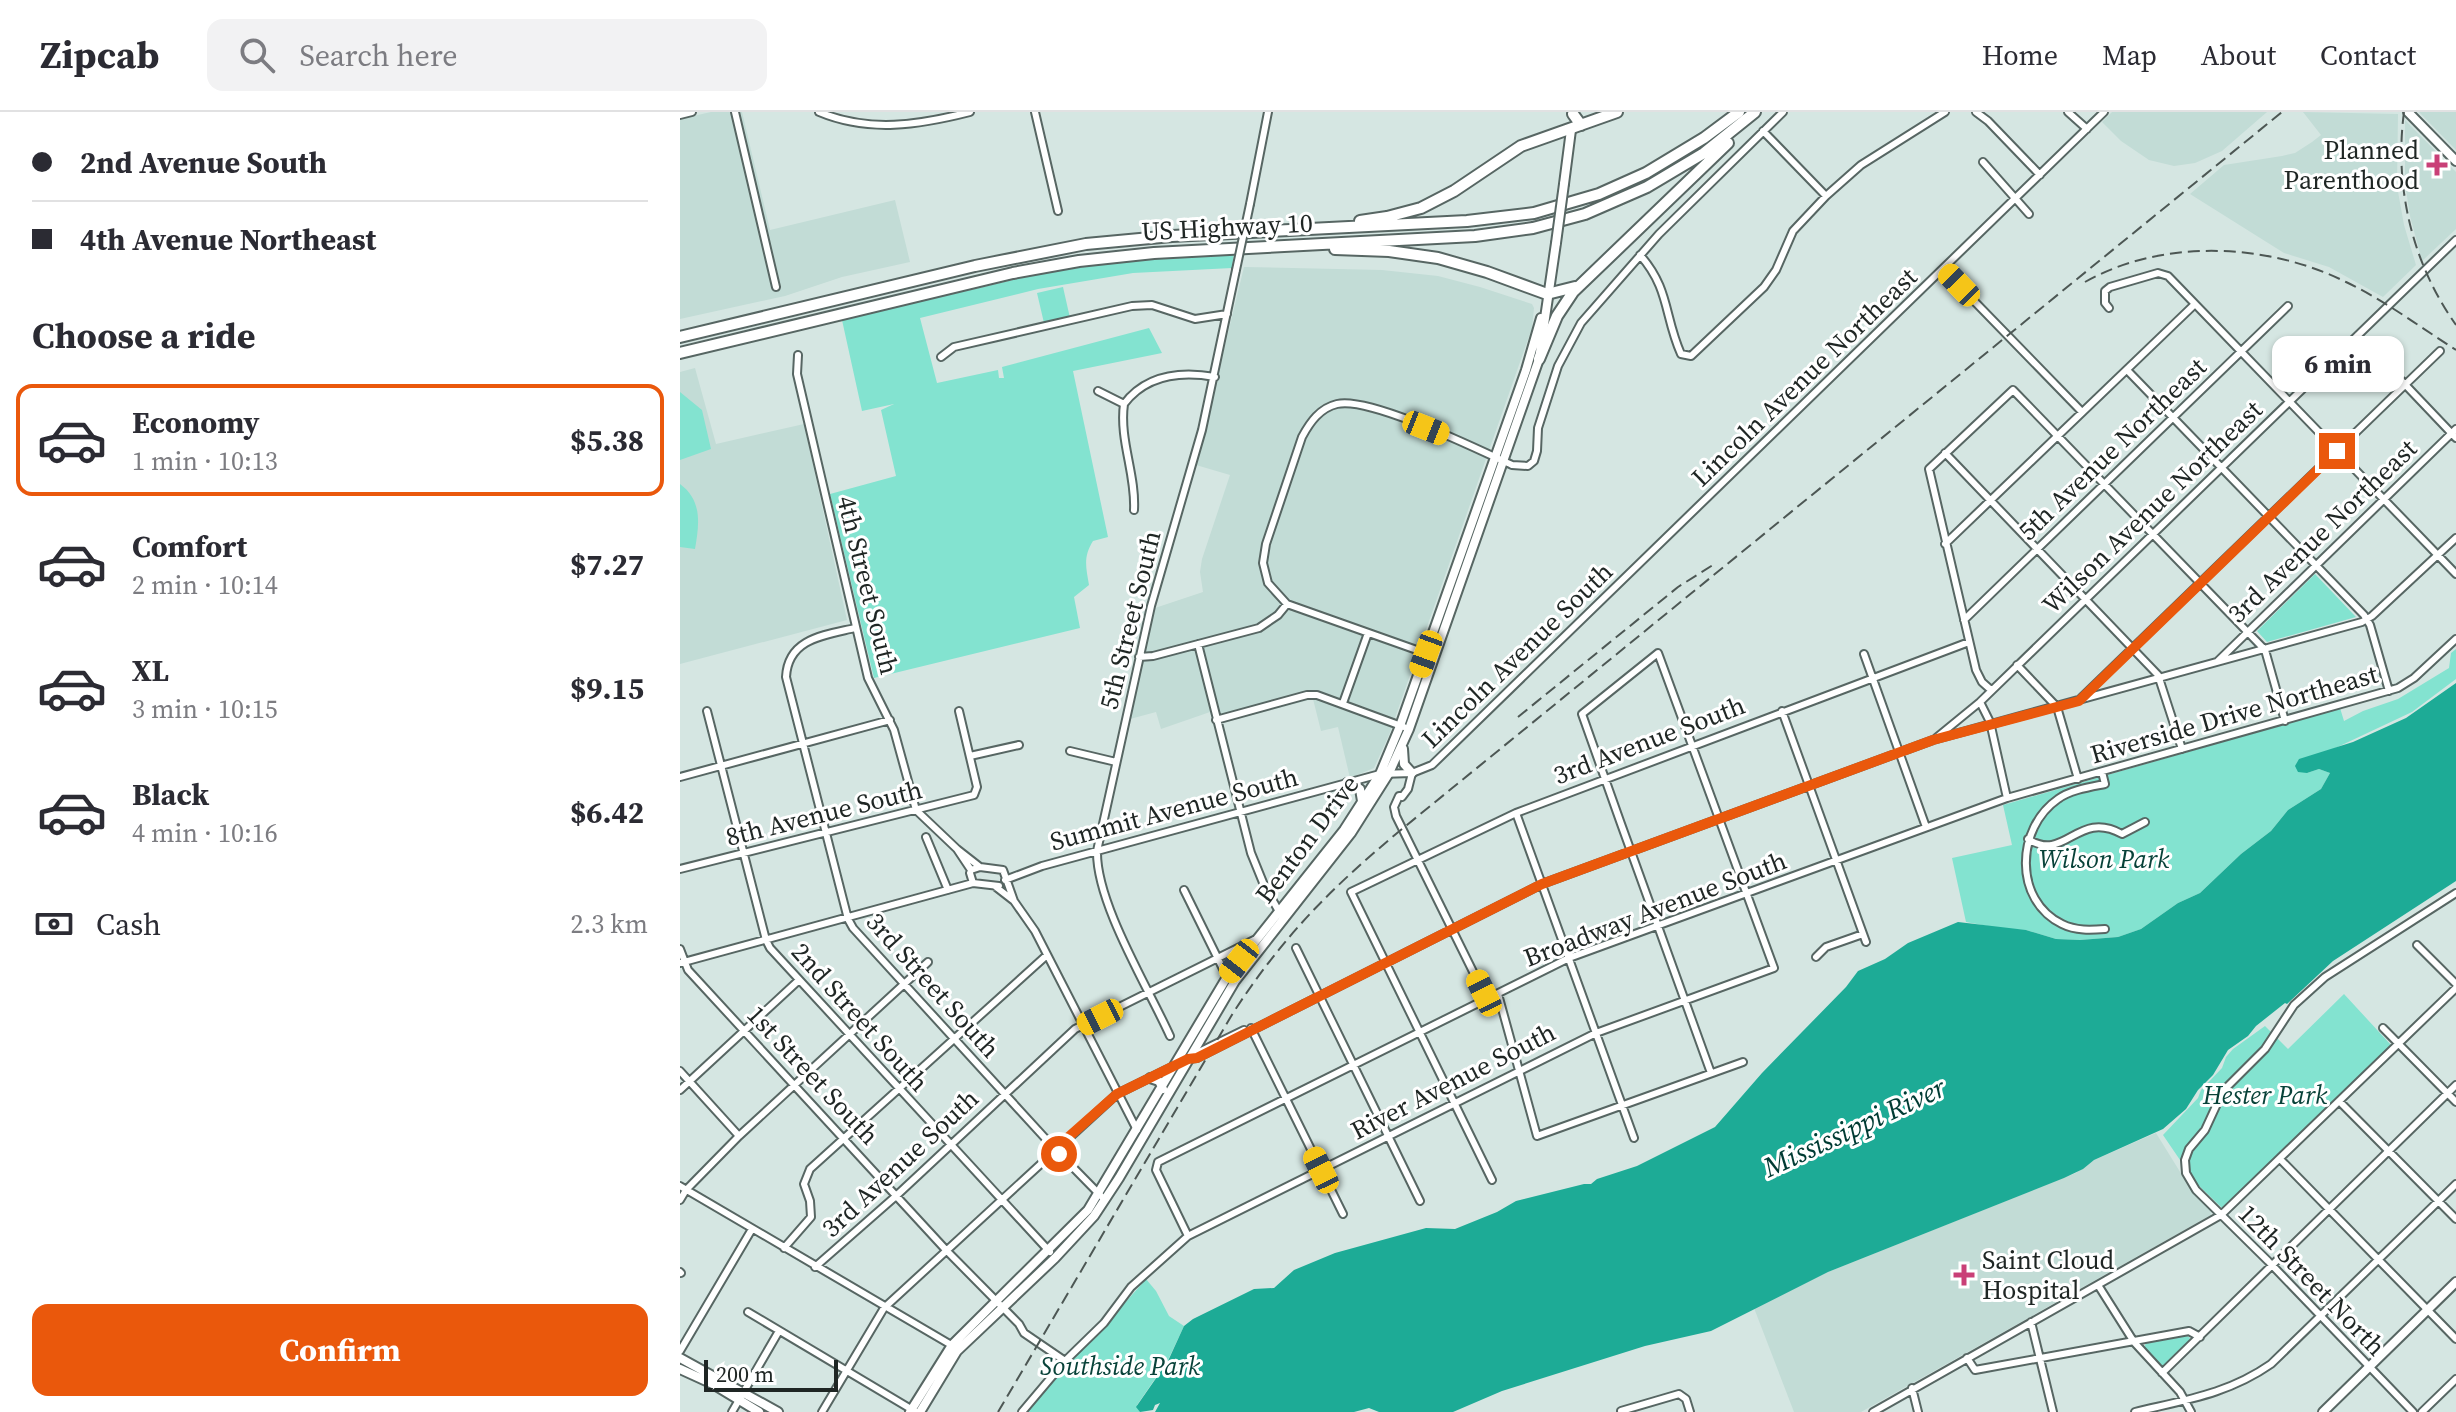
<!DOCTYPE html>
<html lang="en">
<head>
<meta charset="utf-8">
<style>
  :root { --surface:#fff; --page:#f2f2f3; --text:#2b2b33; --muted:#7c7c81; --line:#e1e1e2; --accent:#ea580c }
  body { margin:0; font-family:"Source Serif 4",serif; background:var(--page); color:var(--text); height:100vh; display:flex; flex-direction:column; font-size:30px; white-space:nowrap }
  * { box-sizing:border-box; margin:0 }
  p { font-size:26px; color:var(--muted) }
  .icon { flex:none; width:44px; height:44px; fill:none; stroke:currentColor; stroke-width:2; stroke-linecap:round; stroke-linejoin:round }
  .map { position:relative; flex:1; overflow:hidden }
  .details { display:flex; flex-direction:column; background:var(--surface); width:680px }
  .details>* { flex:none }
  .guide { display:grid; align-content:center; height:176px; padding:0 32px; background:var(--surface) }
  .scale { position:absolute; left:24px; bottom:20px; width:134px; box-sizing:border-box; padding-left:8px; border:4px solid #1f2624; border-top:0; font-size:22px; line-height:28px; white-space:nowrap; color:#1f2624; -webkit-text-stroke:6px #fff; paint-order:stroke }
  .end { position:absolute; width:36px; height:36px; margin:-18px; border:10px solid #ea580c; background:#fff; box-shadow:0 0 0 4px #fff }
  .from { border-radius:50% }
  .bubble { position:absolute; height:56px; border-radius:16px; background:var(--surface); box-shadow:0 2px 6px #0004; font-size:26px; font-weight:700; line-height:56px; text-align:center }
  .car { position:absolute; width:24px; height:48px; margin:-24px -12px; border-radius:10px; box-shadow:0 0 6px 2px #0007; background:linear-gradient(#f5c518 24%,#345 0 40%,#f5c518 0 76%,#345 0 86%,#f5c518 0) }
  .guide b { display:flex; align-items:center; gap:28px; height:76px; font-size:30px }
  .guide b+b { border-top:2px solid var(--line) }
  .guide i { width:20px; height:20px; background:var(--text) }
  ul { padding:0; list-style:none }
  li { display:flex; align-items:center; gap:24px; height:112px; margin:0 16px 12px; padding:0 16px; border:4px solid transparent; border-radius:16px }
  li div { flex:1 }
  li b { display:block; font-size:30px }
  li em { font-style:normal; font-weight:700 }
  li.current { border-color:var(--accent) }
  li>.icon { width:72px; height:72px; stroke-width:1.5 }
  h2 { padding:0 32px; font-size:36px; line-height:96px }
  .pay { display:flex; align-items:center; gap:20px; height:88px; padding:0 32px; font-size:30px }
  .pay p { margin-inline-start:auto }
  .cta { display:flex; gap:16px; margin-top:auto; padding:16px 32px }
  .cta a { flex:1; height:92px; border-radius:16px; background:var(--accent); color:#fff; font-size:32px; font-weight:700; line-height:92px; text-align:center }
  header { display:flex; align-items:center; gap:48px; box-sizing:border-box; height:112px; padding:0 40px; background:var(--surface); border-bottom:2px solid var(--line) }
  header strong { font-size:38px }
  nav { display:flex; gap:44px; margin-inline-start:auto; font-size:28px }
  .search { width:560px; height:72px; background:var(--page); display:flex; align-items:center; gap:20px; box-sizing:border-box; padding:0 28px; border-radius:16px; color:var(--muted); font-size:30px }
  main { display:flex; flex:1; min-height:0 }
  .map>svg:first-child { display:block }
  .built { fill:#c2dcd6 }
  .green { fill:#83e3d0 }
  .water { fill:#1dab96 }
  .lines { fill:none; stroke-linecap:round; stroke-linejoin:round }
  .minor-casing { stroke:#576663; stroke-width:10 }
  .major-casing { stroke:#576663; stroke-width:12 }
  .highway-casing { stroke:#576663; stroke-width:14 }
  .minor { stroke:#fff; stroke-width:6 }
  .major { stroke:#fff; stroke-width:8 }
  .highway { stroke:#fff; stroke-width:10 }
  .rail { stroke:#4d5754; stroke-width:2; stroke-dasharray:12 6; stroke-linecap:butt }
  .minor-bridge-casing { stroke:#576663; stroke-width:10; stroke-linecap:butt }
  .major-bridge-casing { stroke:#576663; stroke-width:12; stroke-linecap:butt }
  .minor-bridge { stroke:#fff; stroke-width:6 }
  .major-bridge { stroke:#fff; stroke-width:8 }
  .route { stroke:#ea580c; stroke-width:10 }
  .poi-dot { fill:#c93f77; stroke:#fff; stroke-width:3 }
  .labels { text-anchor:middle; stroke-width:6; stroke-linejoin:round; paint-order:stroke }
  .poi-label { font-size:26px; fill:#1f2624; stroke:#fff; text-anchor:end }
  .street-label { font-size:26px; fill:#1f2624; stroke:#fff }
  .park-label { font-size:26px; font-style:italic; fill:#084239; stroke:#fff }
  .water-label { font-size:28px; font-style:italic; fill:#003b33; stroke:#fff }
</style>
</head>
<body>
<header>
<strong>Zipcab</strong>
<div class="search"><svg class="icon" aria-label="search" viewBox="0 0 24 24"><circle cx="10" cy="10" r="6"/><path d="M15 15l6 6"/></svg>Search here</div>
<nav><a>Home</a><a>Map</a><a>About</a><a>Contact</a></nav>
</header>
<main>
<section class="details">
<div class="guide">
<b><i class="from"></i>2nd Avenue South</b>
<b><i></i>4th Avenue Northeast</b>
</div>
<h2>Choose a ride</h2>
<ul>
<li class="current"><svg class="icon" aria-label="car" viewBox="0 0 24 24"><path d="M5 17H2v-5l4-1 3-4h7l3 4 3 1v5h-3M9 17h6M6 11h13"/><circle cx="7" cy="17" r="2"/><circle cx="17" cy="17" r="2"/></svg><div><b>Economy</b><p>1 min · 10:13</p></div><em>$5.38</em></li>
<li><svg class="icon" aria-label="car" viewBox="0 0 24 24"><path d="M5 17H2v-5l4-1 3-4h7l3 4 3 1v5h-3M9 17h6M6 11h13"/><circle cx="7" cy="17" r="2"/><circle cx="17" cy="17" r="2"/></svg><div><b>Comfort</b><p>2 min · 10:14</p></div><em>$7.27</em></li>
<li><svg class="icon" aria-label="car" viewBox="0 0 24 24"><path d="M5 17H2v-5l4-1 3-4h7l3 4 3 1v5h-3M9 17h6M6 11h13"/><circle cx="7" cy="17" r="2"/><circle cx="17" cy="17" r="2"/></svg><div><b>XL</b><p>3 min · 10:15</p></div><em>$9.15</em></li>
<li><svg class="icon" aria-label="car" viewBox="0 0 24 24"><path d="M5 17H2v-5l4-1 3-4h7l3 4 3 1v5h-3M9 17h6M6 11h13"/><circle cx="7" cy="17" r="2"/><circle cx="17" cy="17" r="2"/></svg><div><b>Black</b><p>4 min · 10:16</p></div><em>$6.42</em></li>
</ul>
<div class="pay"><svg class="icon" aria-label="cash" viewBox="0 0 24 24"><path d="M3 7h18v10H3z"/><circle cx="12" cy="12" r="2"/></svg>Cash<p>2.3 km</p></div>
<div class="cta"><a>Confirm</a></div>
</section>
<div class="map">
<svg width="1776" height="1300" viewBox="0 0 1776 1300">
  <rect width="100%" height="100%" fill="#d5e6e2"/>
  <path class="built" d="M31,0H62L90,118L215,88L230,150L162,165L105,184L0,207V7Z
    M1432,0H1587L1542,39L1515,51L1494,54L1469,48L1441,29L1422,10Z
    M1623,0L1718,2L1717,74L1724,113L1736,153L1703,185L1649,155L1604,141L1510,82L1544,53L1602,44L1615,41L1632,30L1641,23Z
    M1739,0H1776V38Z
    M1725,8L1776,60V117L1742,149L1730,104L1725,71Z
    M564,155L702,158L758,164L800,175L852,192L854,196L852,216L709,623L694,656L670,666L658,615L641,619L633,587L534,613L530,600L481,617L476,600L450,607L475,496L523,480L520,460L522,447L550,363L516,353Z
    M15,256L36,332L124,312L167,508L0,552V260Z
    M1476,1021L1510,1076L1530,1097L1531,1103L1181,1300H1114L1074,1196L1148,1160L1396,1061L1414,1048Z"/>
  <path class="green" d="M554,141L552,156L453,161L358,177L240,206L257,271L318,258L319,266H324L322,255L469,216L482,241L393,259L428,425L413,429C403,445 406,455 409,473L394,485L400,516L194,566L150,382L216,364L201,298L214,292L182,299L162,208L354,163L453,147Z
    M383,175L390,206L364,211L357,181Z
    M0,280L22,298L31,337L0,348Z
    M0,372C23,389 19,413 15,437L0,435Z
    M1635,462L1676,505L1587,530L1577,519Z
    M1776,537V567L1732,600L1647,640L1627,661L1639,657L1650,661L1641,677L1608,698L1591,719L1561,742L1520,781L1498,791L1461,817L1438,825L1400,828L1376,827L1346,818L1324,817L1286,810L1272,746L1332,733L1323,693L1660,596L1664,609L1683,599L1718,587L1769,556L1771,541Z
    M1664,882L1711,933L1542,1096L1515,1070L1483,1023L1518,986L1521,978L1542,956L1546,945L1553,937L1585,914L1608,937Z
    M466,1167L476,1179L489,1204L504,1214L488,1248L457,1293L460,1300H347L384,1255L415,1225Z
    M1506,1223L1510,1226L1509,1229L1483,1255L1464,1236L1466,1231Z"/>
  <path class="water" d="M1776,571V769L1653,849L1607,892L1605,891L1576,914L1568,924L1548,938L1533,963L1518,978L1506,997L1483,1017L1414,1048L1403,1057L1384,1066L1148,1160L1031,1219L965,1234L822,1279L773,1300H699L689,1296L674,1300H475L480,1291L475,1293L473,1298L460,1300L456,1295L488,1249L504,1214L513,1207L574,1177L594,1176L614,1158L655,1141L746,1116L775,1117L817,1100L836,1089L904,1072H911L917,1067L957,1054L1035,1015L1082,961L1166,875L1178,859L1205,847L1228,831L1278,810L1346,818L1376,827L1400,828L1438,825L1461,817L1498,791L1520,781L1561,742L1591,719L1608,698L1641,677L1650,661L1639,657L1627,661L1618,660L1615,654L1619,647L1673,630L1726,606Z"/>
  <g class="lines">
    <defs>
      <path id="minor" d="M55,0L96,175
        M139,0C189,21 239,13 290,0
        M355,0L378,99
        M1296,0L1308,9L1360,63
        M1388,0L1407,17
        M0,3L12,0
        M1083,19L1146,84
        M1303,50L1349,102
        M570,92L588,0
        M960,143C990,177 984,204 1001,242L1011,244L1084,175L1096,158L1113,119L1146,84L1181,53L1265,0
        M1263,157L1402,300
        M1429,196L1425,191V179L1430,175L1478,161L1488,164L1776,462
        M1678,223L1776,326
        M118,243L117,262L188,566L214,618L236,698L277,737
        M261,245L274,235L452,194L472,193L515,207L547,202
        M1447,258L1684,503L1690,513L1709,579
        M418,279L444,292
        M1265,341L1478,563L1502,637
        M454,398C456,362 439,328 444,292C466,263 501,259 535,265
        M1265,432L1515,192
        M1284,508L1608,194
        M175,516C145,523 108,526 106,565L168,807L173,816L375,1037L425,1088
        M518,532L571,741L584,773L601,803
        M748,542L607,492L588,471L583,451L586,432L622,325C630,310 640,296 657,292C689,284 797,337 832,353L848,354L854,349L857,339L858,316L878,254L901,211L979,122L1103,0
        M1184,542L1246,715
        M459,545L473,544L579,516L598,503L607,492
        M1538,549L1776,317
        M1337,553L1377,595L1398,667
        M1311,578L1302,570L1296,558L1249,357L1333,278L1585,538L1605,609
        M1400,587L1760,239
        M1300,590L1310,610L1327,686
        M663,591L688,521
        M27,599L86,828L90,836L370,1140
        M1102,599L1186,830
        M536,608L627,583H637L724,615
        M1256,626L1300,590L1776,128
        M390,639L436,650
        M290,644L339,633
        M1422,660L1425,672C1410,675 1390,678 1378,687C1336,716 1333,788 1382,812C1396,819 1411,818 1425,817
        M0,665L210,608
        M722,684H719L714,695L716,704L807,888
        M722,685L728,677L732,661
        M836,701L954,1026
        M246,725L268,778
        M1348,727C1386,751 1397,697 1442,722L1465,710
        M0,757L294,683L297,675L279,599
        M291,758L300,755L323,758L334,789L316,775
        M291,758L277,737L300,755
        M290,761L293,771L319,774
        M325,768L362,754L700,662L732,661L752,653L1424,0
        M504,778L547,865L555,869
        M334,789L355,819L457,1018
        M1737,833L1776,872
        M616,836L740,1089
        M0,837L8,858L266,1138L339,1212L344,1221L385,1249
        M1136,845L1146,835L1183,822
        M0,851L293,771
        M818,882L857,1024L1063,950
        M571,916L663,1102
        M1703,916L1776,990
        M490,924C468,875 416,791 417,739L471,494L522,318L556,158
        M513,943L564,918
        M0,959L59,1024
        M0,978L119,868
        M1659,989L1776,1107
        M1600,1047L1776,1227
        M812,1068L671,780L836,701L1289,530
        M0,1074L273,1234
        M0,1088L6,1078L59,1024L248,850
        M508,1124L476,1058L478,1050L889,846L1327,686L1718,576L1734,566L1776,527
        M104,1136L131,1105L130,1089L124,1072L130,1057L367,843
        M135,1155L216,1084L395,917L574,828
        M0,1160L1,1161
        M1418,1173L1454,1230L1500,1280L1511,1300
        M68,1200L236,1300
        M1351,1210L1373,1300
        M0,1239L72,1117
        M1287,1246L1295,1258L1509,1219L1520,1225
        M1482,1261L1776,973
        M1232,1276L1238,1300
        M941,1299L999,1282L1006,1287L1010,1300
        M52,1300L99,1219
        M142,1300L204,1196L437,982L508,947L517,946L862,772L1253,628L1682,510L1692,504L1776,426
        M342,1300L385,1249L424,1211L451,1175L508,1124L916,921L1094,856L978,541L902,602C944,722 988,841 1031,961
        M1193,1300L1541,1103L1776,876
        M1455,1300C1505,1288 1548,1282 1591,1252L1776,1072
        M1733,1300L1588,1149L1516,1078L1506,1061L1505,1048L1509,1037L1525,1018L1543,979L1585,937L1614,893L1645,865L1776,781
        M1742,1300L1776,1267"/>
      <path id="major" d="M1728,0L1776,49
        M884,72L891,18
        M723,637L724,652L732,661
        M667,671L680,677L682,689
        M470,966L479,969L483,977
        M0,1246L98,1300
        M0,1257L33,1272L79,1300
        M230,1300L272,1233L408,1098L547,865L664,718L700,662L720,614L846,258L861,206
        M240,1300L277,1239L375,1146L414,1104L439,1066L555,869L671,721L709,661L729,617L859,247L876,131
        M1643,1300L1776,1170"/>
      <path id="highway" d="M893,2L901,13
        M680,109L707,105L741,96L774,79L841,34L937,0
        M655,137L709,139L758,146L807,160L867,182L895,175
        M0,225L295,154L406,132L492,124L787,109L854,101L919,82L966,61L1024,26L1059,0
        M0,241L333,161L399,149L474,141L795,124L853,116L905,102L967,75L1024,41L1075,0
        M859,247L877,204L893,180L1048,31"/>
    </defs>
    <use href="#minor" class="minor-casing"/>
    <use href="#major" class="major-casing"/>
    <use href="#highway" class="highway-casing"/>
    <use href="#minor" class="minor"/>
    <use href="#major" class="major"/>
    <use href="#highway" class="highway"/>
    <path class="rail" d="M1724,0C1714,75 1732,151 1776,213
      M1405,170C1483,126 1588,131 1666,170C1704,188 1740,215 1776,238
      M838,605L998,475L1036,451
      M318,1300L553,901C604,823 651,776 722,717L1602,0"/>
    <defs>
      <path id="minor-bridge" d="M556,158L570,92"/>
      <path id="major-bridge" d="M876,131L884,72"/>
    </defs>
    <use href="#minor-bridge" class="minor-bridge-casing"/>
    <use href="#major-bridge" class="major-bridge-casing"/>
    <use href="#minor-bridge" class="minor-bridge"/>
    <use href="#major-bridge" class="major-bridge"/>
  </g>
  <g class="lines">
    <path class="route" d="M379,1042L375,1037L437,982L508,947L517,946L862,772L1253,628L1399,589L1657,339"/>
  </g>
  <g class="poi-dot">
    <path d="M1753 41h8v8h8v8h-8v8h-8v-8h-8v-8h8z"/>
    <path d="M1280 1151h8v8h8v8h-8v8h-8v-8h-8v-8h8z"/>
  </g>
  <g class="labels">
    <g class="poi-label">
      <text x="1739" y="47">Planned<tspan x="1739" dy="30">Parenthood</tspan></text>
      <text x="1302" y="1157" text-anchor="start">Saint Cloud<tspan x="1302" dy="30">Hospital</tspan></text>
    </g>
    <g class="street-label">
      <text transform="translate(547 115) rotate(-3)" y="9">US Highway 10</text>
      <text transform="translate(1124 265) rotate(-44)" y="9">Lincoln Avenue Northeast</text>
      <text transform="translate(1432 337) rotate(-44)" y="9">5th Avenue Northeast</text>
      <text transform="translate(1472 395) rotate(-44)" y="9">Wilson Avenue Northeast</text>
      <text transform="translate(1642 419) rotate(-44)" y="9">3rd Avenue Northeast</text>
      <text transform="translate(188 473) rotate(76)" y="9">4th Street South</text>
      <text transform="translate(450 508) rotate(-76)" y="9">5th Street South</text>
      <text transform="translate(837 543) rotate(-44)" y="9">Lincoln Avenue South</text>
      <text transform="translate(1554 602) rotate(-16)" y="9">Riverside Drive Northeast</text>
      <text transform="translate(969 628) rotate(-21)" y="9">3rd Avenue South</text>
      <text transform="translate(494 697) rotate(-15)" y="9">Summit Avenue South</text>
      <text transform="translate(144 701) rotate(-14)" y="9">8th Avenue South</text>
      <text transform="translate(627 727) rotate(-53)" y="9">Benton Drive</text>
      <text transform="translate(975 797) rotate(-21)" y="9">Broadway Avenue South</text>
      <text transform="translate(253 873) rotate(48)" y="9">3rd Street South</text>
      <text transform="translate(180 905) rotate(48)" y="9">2nd Street South</text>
      <text transform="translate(133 963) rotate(47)" y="9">1st Street South</text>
      <text transform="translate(773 969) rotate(-27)" y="9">River Avenue South</text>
      <text transform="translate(220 1051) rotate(-43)" y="9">3rd Avenue South</text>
      <text transform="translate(1632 1168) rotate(46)" y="9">12th Street North</text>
    </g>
    <g class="park-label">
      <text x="1424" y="756">Wilson Park</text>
      <text x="1585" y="992">Hester Park</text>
      <text x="440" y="1263">Southside Park</text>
    </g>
    <g class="water-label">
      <text transform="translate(1174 1015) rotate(-25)" y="10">Mississippi River</text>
    </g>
  </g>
</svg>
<div class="scale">200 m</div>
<i class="end from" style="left:379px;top:1042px"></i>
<i class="end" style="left:1657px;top:339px"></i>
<div class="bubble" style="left:1592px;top:224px;width:132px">6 min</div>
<i class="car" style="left:1279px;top:173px;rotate:316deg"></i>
<i class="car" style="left:746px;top:316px;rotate:112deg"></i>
<i class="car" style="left:746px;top:542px;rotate:200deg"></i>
<i class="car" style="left:559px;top:849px;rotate:218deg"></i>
<i class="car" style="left:804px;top:881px;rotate:334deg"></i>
<i class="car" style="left:420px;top:905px;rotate:243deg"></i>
<i class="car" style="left:641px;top:1058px;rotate:334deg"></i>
</div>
</main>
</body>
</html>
